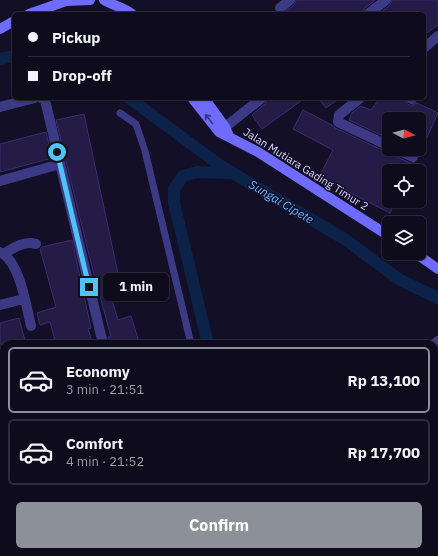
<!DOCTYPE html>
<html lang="en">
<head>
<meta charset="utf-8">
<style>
  :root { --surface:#0e0b1c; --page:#1c1929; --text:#f1f3f6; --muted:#9b9ba3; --line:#2e2b3b; --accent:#8c9099 }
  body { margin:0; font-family:"IBM Plex Sans",sans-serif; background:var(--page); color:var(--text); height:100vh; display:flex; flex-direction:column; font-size:15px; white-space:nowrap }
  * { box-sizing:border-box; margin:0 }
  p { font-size:13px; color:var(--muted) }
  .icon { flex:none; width:22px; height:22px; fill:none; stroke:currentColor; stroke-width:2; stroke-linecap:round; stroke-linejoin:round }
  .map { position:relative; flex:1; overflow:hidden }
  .drawer { position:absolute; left:0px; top:340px; width:438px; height:216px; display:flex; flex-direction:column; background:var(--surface); border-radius:12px 12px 0 0; box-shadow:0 1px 3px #0004,0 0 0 1px var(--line) }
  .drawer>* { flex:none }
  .banner { position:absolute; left:12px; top:12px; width:414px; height:88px; border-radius:6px; box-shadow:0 1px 3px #0004,0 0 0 1px var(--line); display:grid; align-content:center; height:88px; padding:0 16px; background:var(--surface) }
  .needle { width:26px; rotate:96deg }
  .fabs { position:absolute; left:382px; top:112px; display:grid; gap:8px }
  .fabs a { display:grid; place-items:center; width:44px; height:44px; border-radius:6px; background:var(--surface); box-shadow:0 1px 3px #0004,0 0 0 1px var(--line); font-size:20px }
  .end { position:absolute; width:18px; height:18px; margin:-9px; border:5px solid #4fc3f7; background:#111; box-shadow:0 0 0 2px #111 }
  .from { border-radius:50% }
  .bubble { position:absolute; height:28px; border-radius:6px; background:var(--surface); box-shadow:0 1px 3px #0004,0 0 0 1px var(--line); font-size:13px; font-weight:700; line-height:28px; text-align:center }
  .banner b { display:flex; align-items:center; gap:14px; height:38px; font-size:15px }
  .banner b+b { border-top:1px solid var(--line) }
  .banner i { width:10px; height:10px; background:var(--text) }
  ul { padding:7px 0 0; list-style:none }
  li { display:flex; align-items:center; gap:12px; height:66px; margin:0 8px 6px; padding:0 8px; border:2px solid var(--line); border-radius:6px }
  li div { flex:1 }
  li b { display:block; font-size:15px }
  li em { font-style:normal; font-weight:700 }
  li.selected { border-color:var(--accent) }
  li>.icon { width:36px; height:36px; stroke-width:1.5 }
  .cta { display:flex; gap:8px; margin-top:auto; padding:8px 16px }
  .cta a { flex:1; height:46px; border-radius:6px; background:var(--accent); color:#fff; font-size:16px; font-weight:700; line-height:46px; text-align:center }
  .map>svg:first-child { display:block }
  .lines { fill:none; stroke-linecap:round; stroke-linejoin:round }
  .canal { stroke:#0c2248; stroke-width:12 }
  .building { fill:#241b47; stroke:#3b2d73 }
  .lane { stroke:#3d3a85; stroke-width:7 }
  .street { stroke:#3d3a85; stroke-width:10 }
  .secondary { stroke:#6f6bff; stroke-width:10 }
  .oneway { stroke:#38347d }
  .route { stroke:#4fc3f7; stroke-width:5 }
  .labels { text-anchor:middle; stroke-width:3; stroke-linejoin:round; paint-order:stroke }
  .street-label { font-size:11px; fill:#d9d4ff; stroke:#130f26 }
  .water-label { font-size:12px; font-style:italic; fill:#62b6ff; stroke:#130f26 }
</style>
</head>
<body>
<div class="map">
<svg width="438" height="556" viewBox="0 0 438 556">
  <rect width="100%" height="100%" fill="#130f26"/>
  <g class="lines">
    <path class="canal" d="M0,59L14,56
      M129,98L221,166L346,240L400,280L438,298
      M208,344L174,203V189L183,176L197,172L231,173"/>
  </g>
  <path class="building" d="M296,0H375L364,9L362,14H282L294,5Z
    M392,0H438V25L424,35V14H379L390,5Z
    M268,98H305L262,129L252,115L266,103Z
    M318,98H340L326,108Z
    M380,98H404L405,102L409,105H413L417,103L438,113L419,155L411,149H419V119H389V139L349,120L352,113L361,106L371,110Z
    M303,110L332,125L335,128L410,163H415L411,171H389V201H396L390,213L319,177L333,150L293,129Z
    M84,114L123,297L112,300L118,320L131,316L139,342L132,344H109L108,337H111L89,255L56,120Z
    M46,132L52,158L0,172V144Z
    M72,240L91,328L88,329L93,344H56L50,322L40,325L37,313L56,307L40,249L42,247Z
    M19,318L26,344H0V323Z"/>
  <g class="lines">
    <path class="lane" d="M120,113L136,124L145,151L191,344
      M376,552L377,556
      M229,556V552
      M432,556L438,553"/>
    <path class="street" d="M280,8L290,0
      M368,14L386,0
      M424,48L438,36
      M41,98L45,100L103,344
      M360,98L339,115L338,122L389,146
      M410,98L412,99
      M0,107L35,98
      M219,132L262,98
      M395,149L413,157
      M0,181L60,164
      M0,252C20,261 26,306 31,326
      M4,254C13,248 25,240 36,244
      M0,305L24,299
      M434,344L438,341
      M0,379L4,378
      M0,458L4,457
      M0,518H4
      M104,552L105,556"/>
    <path class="secondary" d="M104,0C114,6 123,7 132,14
      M29,14L66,1L90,0
      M0,29L14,21
      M192,98L219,132L258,152L389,236
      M204,98L225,127L229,136
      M415,253L438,269
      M434,517L438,516
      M264,556L280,552"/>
  </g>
  <defs><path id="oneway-shaft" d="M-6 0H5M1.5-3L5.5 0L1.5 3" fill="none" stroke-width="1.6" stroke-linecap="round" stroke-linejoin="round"/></defs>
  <use class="oneway" href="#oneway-shaft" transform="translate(209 119) rotate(-128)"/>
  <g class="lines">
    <path class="route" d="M57,152L89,287"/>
  </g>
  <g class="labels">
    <g class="street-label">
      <text transform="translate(306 169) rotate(32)" y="4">Jalan Mutiara Gading Timur 2</text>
    </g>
    <g class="water-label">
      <text transform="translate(281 202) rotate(31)" y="4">Sungai Cipete</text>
    </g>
  </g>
</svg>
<div class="fabs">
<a><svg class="needle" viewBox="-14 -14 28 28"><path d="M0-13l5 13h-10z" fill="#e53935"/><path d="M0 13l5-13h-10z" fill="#9b9ba3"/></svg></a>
<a><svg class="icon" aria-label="locate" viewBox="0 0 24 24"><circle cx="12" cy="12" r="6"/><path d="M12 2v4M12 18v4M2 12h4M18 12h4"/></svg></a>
<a><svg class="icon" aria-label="layers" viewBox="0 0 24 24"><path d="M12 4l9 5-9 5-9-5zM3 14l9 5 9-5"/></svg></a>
</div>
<i class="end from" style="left:57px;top:152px"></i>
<i class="end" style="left:89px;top:287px"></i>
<div class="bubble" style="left:103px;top:273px;width:66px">1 min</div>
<div class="banner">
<b><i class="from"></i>Pickup</b>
<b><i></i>Drop-off</b>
</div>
<section class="drawer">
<ul>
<li class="selected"><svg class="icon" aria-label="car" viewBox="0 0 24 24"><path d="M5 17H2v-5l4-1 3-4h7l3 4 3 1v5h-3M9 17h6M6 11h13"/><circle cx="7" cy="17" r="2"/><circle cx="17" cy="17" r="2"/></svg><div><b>Economy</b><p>3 min · 21:51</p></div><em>Rp 13,100</em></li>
<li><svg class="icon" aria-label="car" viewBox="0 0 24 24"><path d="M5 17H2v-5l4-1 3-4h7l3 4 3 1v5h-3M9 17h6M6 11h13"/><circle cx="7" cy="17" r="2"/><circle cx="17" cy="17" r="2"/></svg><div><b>Comfort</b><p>4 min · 21:52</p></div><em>Rp 17,700</em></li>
</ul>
<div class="cta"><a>Confirm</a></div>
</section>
</div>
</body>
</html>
